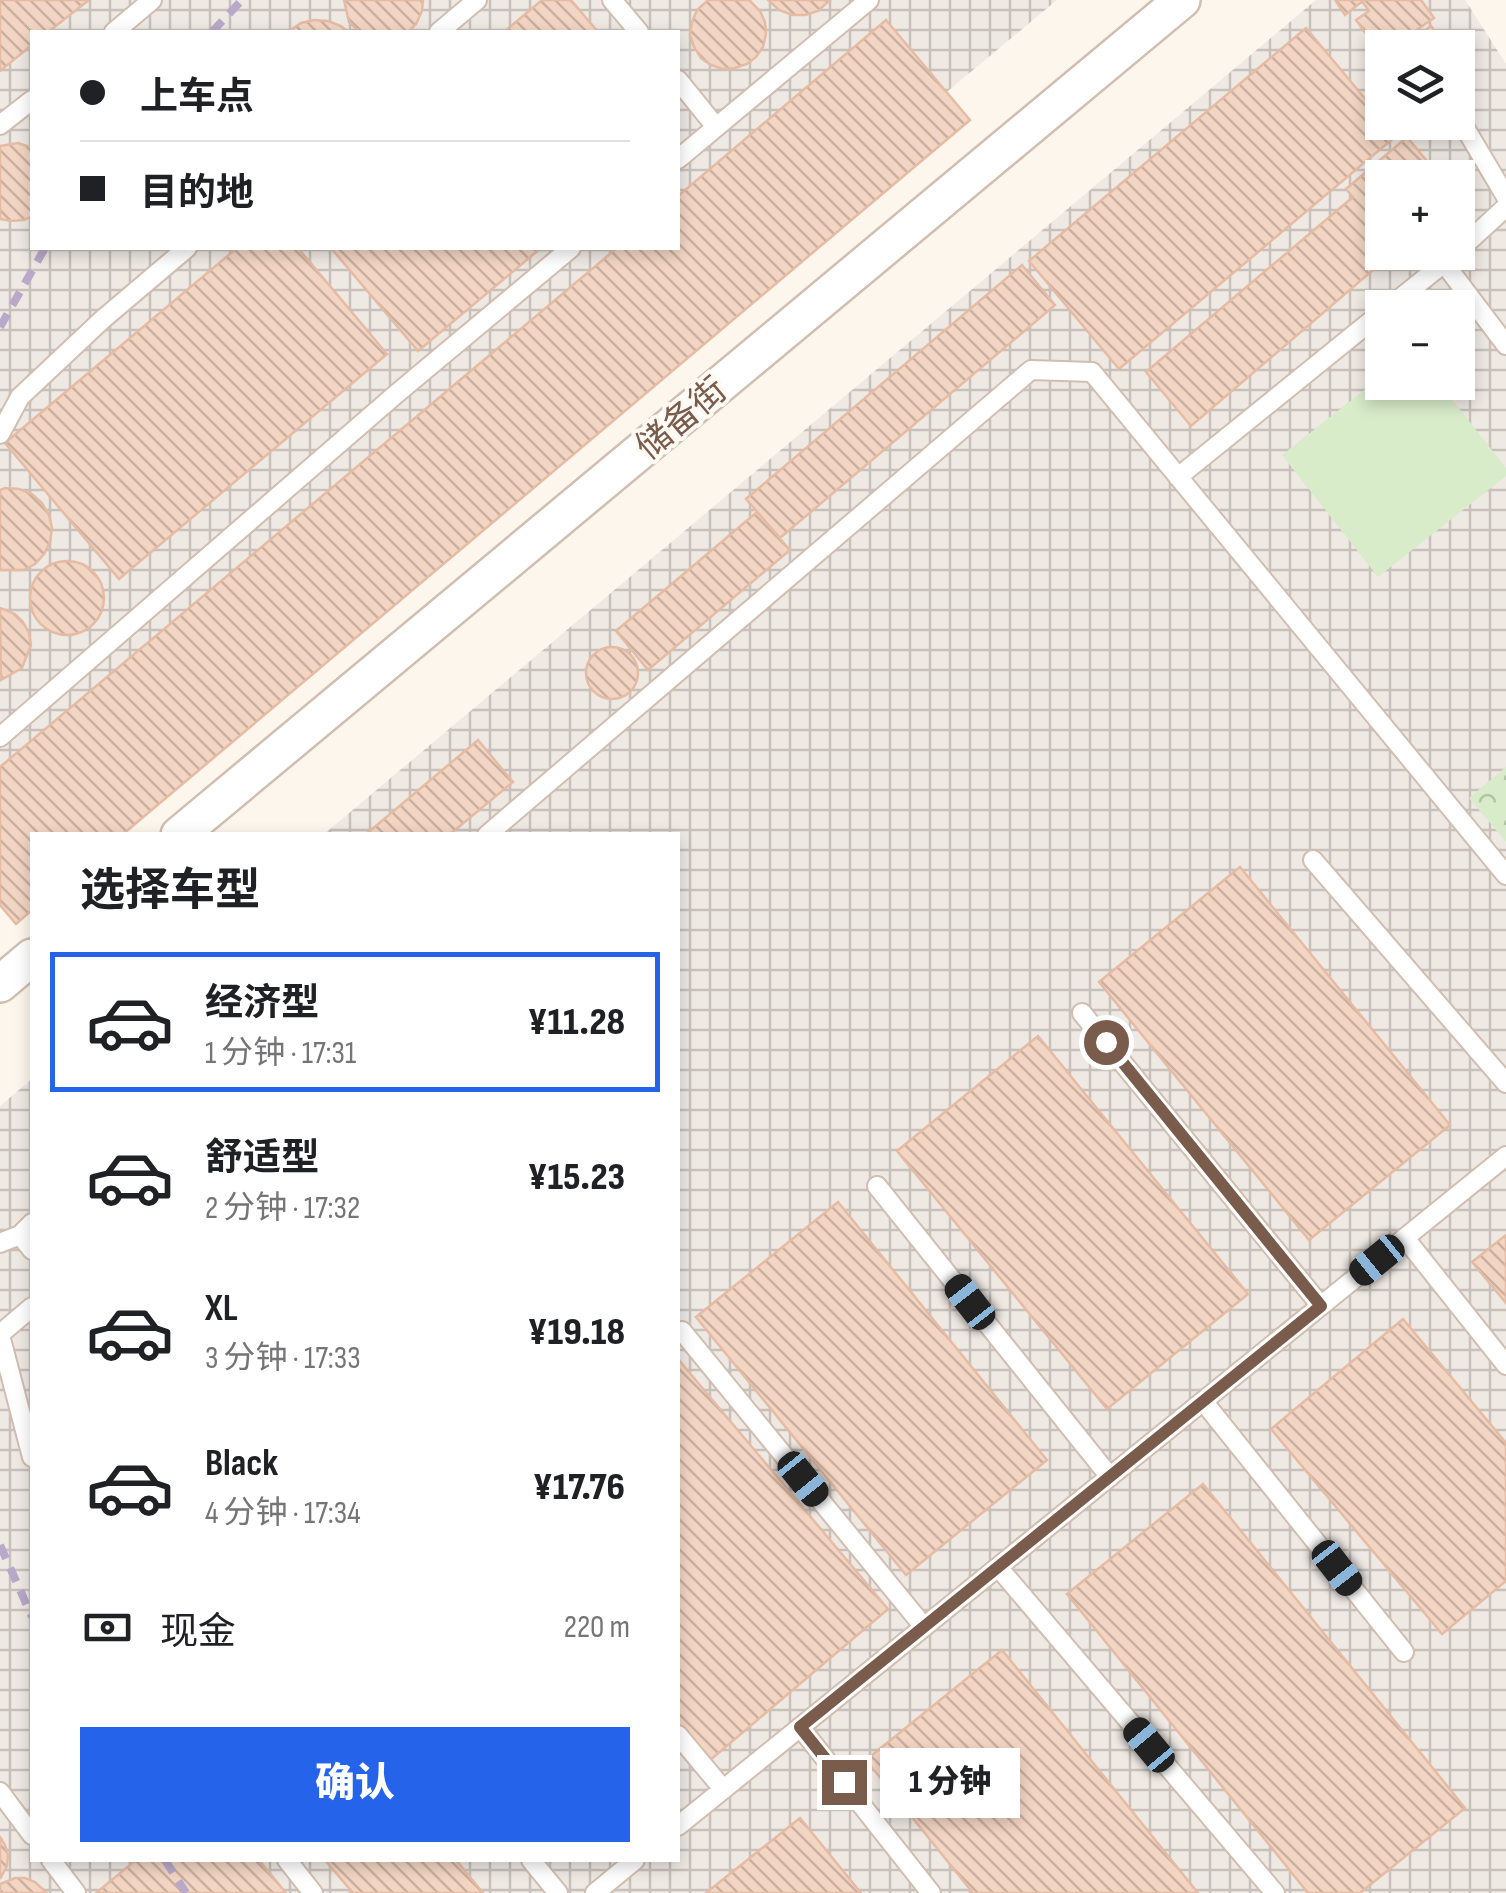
<!DOCTYPE html>
<html lang="zh">
<head>
<meta charset="utf-8">
<style>
  :root { --surface:#fff; --page:#f2f2f2; --text:#202124; --muted:#757577; --line:#e0e0e0; --accent:#2563eb }
  body { margin:0; font-family:"Sofia Sans Condensed","Noto Sans SC",sans-serif; background:var(--page); color:var(--text); height:100vh; display:flex; flex-direction:column; font-size:38px; white-space:nowrap }
  * { box-sizing:border-box; margin:0 }
  p { font-size:32px; color:var(--muted) }
  .icon { flex:none; width:55px; height:55px; fill:none; stroke:currentColor; stroke-width:2; stroke-linecap:round; stroke-linejoin:round }
  .map { position:relative; flex:1; overflow:hidden }
  .details { position:absolute; left:30px; top:832px; width:650px; height:1030px; display:flex; flex-direction:column; background:var(--surface); border-radius:0px; box-shadow:0 5px 15px #0003 }
  .details>* { flex:none }
  .top-card { position:absolute; left:30px; top:30px; width:650px; height:220px; border-radius:0px; box-shadow:0 5px 15px #0003; display:grid; align-content:center; height:220px; padding:0 50px; background:var(--surface) }
  .controls { position:absolute; left:1365px; top:30px; display:grid; gap:20px }
  .controls a { display:grid; place-items:center; width:110px; height:110px; border-radius:0px; background:var(--surface); box-shadow:0 5px 15px #0003; font-size:50px }
  .end { position:absolute; width:45px; height:45px; margin:-22px; border:12px solid #7a5c4d; background:#fff; box-shadow:0 0 0 5px #fff }
  .from { border-radius:50% }
  .bubble { position:absolute; height:70px; border-radius:0px; background:var(--surface); box-shadow:0 5px 15px #0003; font-size:32px; font-weight:800; line-height:70px; text-align:center }
  .car { position:absolute; width:30px; height:60px; margin:-30px -15px; border-radius:12px; box-shadow:0 0 8px 2px #0007; background:linear-gradient(#222 24%,#8ab4d8 0 40%,#222 0 76%,#8ab4d8 0 86%,#222 0) }
  .top-card b { display:flex; align-items:center; gap:35px; height:95px; font-size:38px }
  .top-card b+b { border-top:2px solid var(--line) }
  .top-card i { width:25px; height:25px; background:var(--text) }
  ul { padding:0; list-style:none }
  li { display:flex; align-items:center; gap:30px; height:140px; margin:0 20px 15px; padding:0 30px; border:5px solid transparent; border-radius:0px }
  li div { flex:1 }
  li b { display:block; font-size:38px }
  li em { font-style:normal; font-weight:800 }
  li.active { border-color:var(--accent) }
  li>.icon { width:90px; height:90px; stroke-width:1.5 }
  h2 { padding:0 50px; font-size:45px; line-height:120px }
  .pay { display:flex; align-items:center; gap:25px; height:110px; padding:0 50px; font-size:38px }
  .pay p { margin-inline-start:auto }
  .action { display:flex; gap:20px; margin-top:auto; padding:20px 50px }
  .action a { flex:1; height:115px; border-radius:0px; background:var(--accent); color:#fff; font-size:40px; font-weight:800; line-height:115px; text-align:center }
  .map>svg:first-child { display:block }
  .industrial { fill:url(#industrial-grid); fill-rule:evenodd }
  .forest { fill:url(#forest-crowns) }
  .garden { fill:#d8ecc9 }
  .building { fill:url(#building-back-hatch); stroke:#e6bba3; stroke-width:2.5 }
  .lines { fill:none; stroke-linecap:round; stroke-linejoin:round }
  .lane-casing { stroke:#d1beb0; stroke-width:22 }
  .street-casing { stroke:#d1beb0; stroke-width:40 }
  .lane { stroke:#fff; stroke-width:18 }
  .street { stroke:#fff; stroke-width:35 }
  .rail { stroke:#b9a8c9; stroke-width:8; stroke-dasharray:15 10; stroke-linecap:butt }
  .route { stroke:#7a5c4d; stroke-width:12 }
  .labels { text-anchor:middle; stroke-width:8; stroke-linejoin:round; paint-order:stroke }
  .street-label { font-size:35px; fill:#7a5c4d; stroke:#fffaf3 }
</style>
</head>
<body>
<div class="map">
<svg width="1506" height="1893" viewBox="0 0 1506 1893">
  <defs>
    <pattern id="industrial-grid" width="8" height="8" patternUnits="userSpaceOnUse" patternTransform="scale(2.5)"><rect width="8" height="8" fill="#efe9e4"/><path d="M0 4h8M4 0v8" fill="none" stroke="#c7c0bb"/></pattern>
    <pattern id="forest-crowns" width="20" height="18" patternUnits="userSpaceOnUse" patternTransform="scale(2.5)"><rect width="20" height="18" fill="#d8ecc9"/><path d="M2 6a3 3 0 1 1 6 0M12 15a3 3 0 1 1 6 0" fill="none" stroke="#b4c2a5"/></pattern>
    <pattern id="building-back-hatch" width="6" height="6" patternUnits="userSpaceOnUse" patternTransform="scale(2.5)"><rect width="6" height="6" fill="#f3d5c3"/><path d="M-1 5l2 2M0 0l6 6M5-1l2 2" fill="none" stroke="#cab0a1"/></pattern>
  </defs>
  <rect width="100%" height="100%" fill="#fdf6ec"/>
  <path class="industrial" d="M0,0H1057L56,835H32V855L0,882ZM32,32H678V248H32Z
    M1316,0H1465L1506,64V1893H0V1106L32,1079V1860H678V835H323ZM1382,48H1458V122H1382ZM1382,178H1458V252H1382ZM1382,308H1458V382H1382Z"/>
  <path class="forest" d="M1506,767V842L1469,798Z"/>
  <path class="garden" d="M1382,376V382L1439,383L1506,468V476L1378,577L1282,455Z"/>
  <path class="building" d="M0,0H89L48,32H32V45L0,71Z
    M344,0H423L422,11L416,24L408,32H360L349,22Z
    M542,0H571L598,32H504Z
    M749,0L760,11L765,22L766,34L763,47L756,57L747,64L735,68L723,69L711,65L701,58L694,47L690,35L692,22L697,10L708,0Z
    M768,0H830L818,11L805,15H792L779,10Z
    M1335,0H1364L1345,15Z
    M1364,0H1421L1434,18L1396,44L1389,34L1374,45L1356,20L1369,11L1362,1Z
    M314,20L328,21L341,26L348,32H288L301,23Z
    M886,20L970,120L122,835H32V910L16,924L0,905V767L617,248H678V196Z
    M1431,26L1448,48H1403Z
    M1306,28L1382,119V122H1385L1396,136L1119,369L1029,261Z
    M1407,137L1441,178H1382V252H1394L1191,426L1146,372L1353,197L1346,189Z
    M18,143L32,148V216L24,220L11,221L0,219V146Z
    M237,248H298L387,354L119,579L5,443Z
    M331,248H541L418,351Z
    M1022,265L1055,305L780,538L746,499Z
    M5,488L19,489L32,494L42,503L49,515L52,528L50,542L44,554L35,564L23,570H0V490Z
    M757,512L790,550L648,670L616,631Z
    M30 598a37 37 0 1 1 74 0a37 37 0 1 1-74 0Z
    M0,608L15,614L23,622L29,633L31,645L22,668L1,680Z
    M586 673a26 26 0 1 1 52 0a26 26 0 1 1-52 0Z
    M478,740L513,782L449,835H365Z
    M1240,867L1450,1125L1309,1240L1099,982Z
    M1038,1036L1248,1294L1107,1409L897,1151Z
    M838,1202L1047,1460L906,1575L696,1317Z
    M1506,1235V1303L1472,1262Z
    M1403,1319L1506,1443V1581L1442,1634L1271,1429Z
    M678,1359L888,1609L709,1761L678,1724Z
    M1203,1484L1465,1808L1360,1893H1308L1067,1594Z
    M1002,1650L1198,1893H973L866,1760Z
    M800,1818L861,1893H706Z
    M0,1837L5,1845L8,1855L7,1866L0,1879Z
    M136,1860H259L286,1893H96Z
    M325,1860H456L483,1893H353Z
    M15,1878H25L35,1882L47,1893H0V1884Z"/>
  <g class="lines">
    <defs>
      <path id="lane" d="M612,0L639,32
        M114,32L152,0
        M439,32L477,0
        M678,80L716,127
        M1458,116L1506,197
        M0,125L32,100
        M678,159L869,0
        M1458,251L1506,207
        M1388,308L1444,263L1506,345
        M0,434L20,397L103,319L187,248
        M1178,477L1382,312
        M0,737L395,395L571,248
        M487,835L1031,370L1092,372L1506,875
        M1313,860L1506,1083
        M1082,1013L1321,1306
        M877,1186L1110,1477
        M20,1235L32,1250
        M1405,1238L1506,1365
        M0,1243L20,1235L32,1223
        M682,1331L924,1627
        M0,1334L32,1307
        M0,1335L32,1457
        M1203,1401L1404,1652
        M998,1567L1275,1893
        M800,1727L931,1893
        M678,1735L723,1789
        M0,1792L32,1835
        M678,1826L1506,1156
        M51,1860L76,1893
        M287,1860L313,1893
        M531,1860L558,1893
        M595,1893L635,1860"/>
      <path id="street" d="M179,835L1182,0
        M0,984L32,957"/>
    </defs>
    <use href="#lane" class="lane-casing"/>
    <use href="#street" class="street-casing"/>
    <use href="#lane" class="lane"/>
    <use href="#street" class="street"/>
    <path class="rail" d="M212,32L242,0
      M0,327L45,248
      M0,1545L32,1617
      M165,1860L186,1893"/>
  </g>
  <g class="lines">
    <path class="route" d="M844,1782L800,1727L1321,1306L1106,1042"/>
  </g>
  <g class="labels">
    <g class="street-label">
      <text transform="translate(681 418) rotate(-40)" y="12">储备街</text>
    </g>
  </g>
</svg>
<div class="controls">
<a><svg class="icon" aria-label="layers" viewBox="0 0 24 24"><path d="M12 4l9 5-9 5-9-5zM3 14l9 5 9-5"/></svg></a>
<a>+</a>
<a>−</a>
</div>
<i class="end from" style="left:1106px;top:1042px"></i>
<i class="end" style="left:844px;top:1782px"></i>
<div class="bubble" style="left:880px;top:1748px;width:140px">1 分钟</div>
<i class="car" style="left:1377px;top:1260px;rotate:231deg"></i>
<i class="car" style="left:970px;top:1302px;rotate:322deg"></i>
<i class="car" style="left:803px;top:1479px;rotate:141deg"></i>
<i class="car" style="left:1337px;top:1568px;rotate:142deg"></i>
<i class="car" style="left:1149px;top:1745px;rotate:320deg"></i>
<div class="top-card">
<b><i class="from"></i>上车点</b>
<b><i></i>目的地</b>
</div>
<section class="details">
<h2>选择车型</h2>
<ul>
<li class="active"><svg class="icon" aria-label="car" viewBox="0 0 24 24"><path d="M5 17H2v-5l4-1 3-4h7l3 4 3 1v5h-3M9 17h6M6 11h13"/><circle cx="7" cy="17" r="2"/><circle cx="17" cy="17" r="2"/></svg><div><b>经济型</b><p>1 分钟 · 17:31</p></div><em>¥11.28</em></li>
<li><svg class="icon" aria-label="car" viewBox="0 0 24 24"><path d="M5 17H2v-5l4-1 3-4h7l3 4 3 1v5h-3M9 17h6M6 11h13"/><circle cx="7" cy="17" r="2"/><circle cx="17" cy="17" r="2"/></svg><div><b>舒适型</b><p>2 分钟 · 17:32</p></div><em>¥15.23</em></li>
<li><svg class="icon" aria-label="car" viewBox="0 0 24 24"><path d="M5 17H2v-5l4-1 3-4h7l3 4 3 1v5h-3M9 17h6M6 11h13"/><circle cx="7" cy="17" r="2"/><circle cx="17" cy="17" r="2"/></svg><div><b>XL</b><p>3 分钟 · 17:33</p></div><em>¥19.18</em></li>
<li><svg class="icon" aria-label="car" viewBox="0 0 24 24"><path d="M5 17H2v-5l4-1 3-4h7l3 4 3 1v5h-3M9 17h6M6 11h13"/><circle cx="7" cy="17" r="2"/><circle cx="17" cy="17" r="2"/></svg><div><b>Black</b><p>4 分钟 · 17:34</p></div><em>¥17.76</em></li>
</ul>
<div class="pay"><svg class="icon" aria-label="cash" viewBox="0 0 24 24"><path d="M3 7h18v10H3z"/><circle cx="12" cy="12" r="2"/></svg>现金<p>220 m</p></div>
<div class="action"><a>确认</a></div>
</section>
</div>
</body>
</html>
